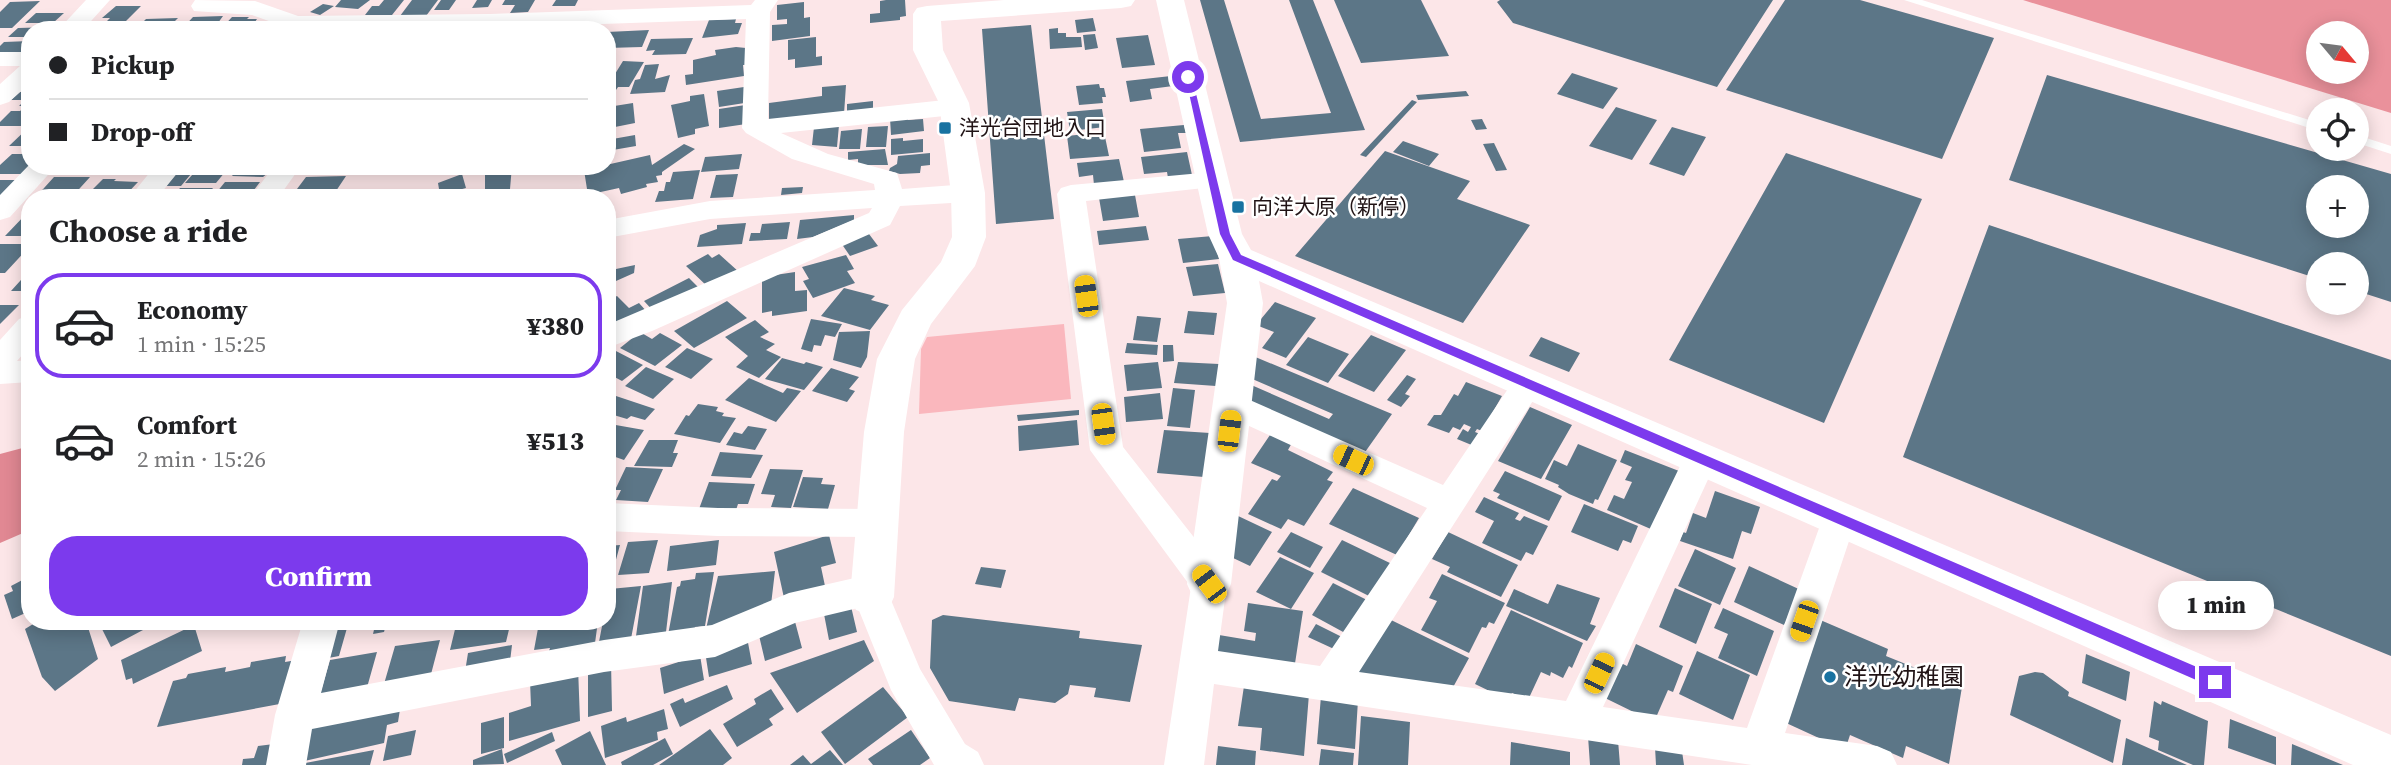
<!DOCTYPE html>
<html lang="en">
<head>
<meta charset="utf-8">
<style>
  :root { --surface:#fff; --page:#f2f2f2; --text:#202124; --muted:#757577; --line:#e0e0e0; --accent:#7c3aed }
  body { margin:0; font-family:"Source Serif 4","Noto Sans JP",serif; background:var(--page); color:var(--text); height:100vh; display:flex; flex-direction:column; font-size:26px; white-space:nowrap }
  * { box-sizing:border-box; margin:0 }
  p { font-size:23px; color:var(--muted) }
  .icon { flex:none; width:38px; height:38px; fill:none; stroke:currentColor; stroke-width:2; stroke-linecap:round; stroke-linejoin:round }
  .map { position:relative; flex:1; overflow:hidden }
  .sheet { position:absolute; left:21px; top:189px; width:595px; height:441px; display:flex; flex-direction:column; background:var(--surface); border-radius:28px; box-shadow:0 4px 18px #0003 }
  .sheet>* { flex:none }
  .top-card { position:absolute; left:21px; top:21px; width:595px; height:154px; border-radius:28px; box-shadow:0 4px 18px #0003; display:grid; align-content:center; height:154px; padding:0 28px; background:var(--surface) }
  .needle { width:46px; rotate:119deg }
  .buttons { position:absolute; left:2306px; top:21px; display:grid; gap:14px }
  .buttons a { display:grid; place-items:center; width:63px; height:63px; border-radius:50%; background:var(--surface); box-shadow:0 4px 18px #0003; font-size:35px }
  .end { position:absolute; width:32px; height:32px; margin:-16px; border:9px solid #7c3aed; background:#fff; box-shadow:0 0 0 4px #fff }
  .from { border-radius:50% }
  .bubble { position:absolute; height:49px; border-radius:24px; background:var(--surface); box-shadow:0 4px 18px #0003; font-size:23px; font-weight:800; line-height:49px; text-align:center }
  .car { position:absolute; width:21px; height:42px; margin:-21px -10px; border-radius:9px; box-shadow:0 0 5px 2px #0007; background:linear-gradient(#f5c518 24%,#345 0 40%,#f5c518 0 76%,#345 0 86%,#f5c518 0) }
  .top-card b { display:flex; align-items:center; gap:24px; height:66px; font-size:26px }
  .top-card b+b { border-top:2px solid var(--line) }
  .top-card i { width:18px; height:18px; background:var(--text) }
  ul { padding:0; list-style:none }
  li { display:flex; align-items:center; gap:21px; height:105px; margin:0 14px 10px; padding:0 14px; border:4px solid transparent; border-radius:28px }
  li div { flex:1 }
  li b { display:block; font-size:26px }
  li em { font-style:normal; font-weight:800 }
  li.on { border-color:var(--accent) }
  li>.icon { width:63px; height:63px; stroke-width:1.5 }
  h2 { padding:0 28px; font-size:32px; line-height:84px }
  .primary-button { display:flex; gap:14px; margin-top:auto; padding:14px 28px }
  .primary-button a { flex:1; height:80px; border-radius:28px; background:var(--accent); color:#fff; font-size:28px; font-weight:800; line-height:80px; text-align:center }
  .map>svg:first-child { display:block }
  .green { fill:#fab7bd }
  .forest { fill:#e18893 }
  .water { fill:#ea919b; fill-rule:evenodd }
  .building { fill:#5c7687; fill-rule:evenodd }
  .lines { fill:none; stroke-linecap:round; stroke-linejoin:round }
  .lane { fill:#fff; fill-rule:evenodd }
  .street { fill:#fff; fill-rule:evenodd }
  .secondary { fill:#fff; fill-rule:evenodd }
  .route { fill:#7c3aed }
  .poi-dot { fill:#1872a1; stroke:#fff; stroke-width:2.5 }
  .labels { text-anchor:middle; stroke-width:5; stroke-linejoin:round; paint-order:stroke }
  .poi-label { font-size:21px; fill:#201315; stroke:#fff; text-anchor:start }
  .near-poi-label { font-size:24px; fill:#201315; stroke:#fff; text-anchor:start }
</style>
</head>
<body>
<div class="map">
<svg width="2391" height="765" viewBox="0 0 2391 765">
  <rect width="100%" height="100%" fill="#fce6e8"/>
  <path class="green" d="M1064,324L1071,399L919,414L921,349L927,337Z"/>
  <path class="forest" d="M30,446V530L0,543V454Z"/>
  <path class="water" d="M2023,0H2391V113ZM2319,33H2357V72H2319Z"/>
  <path class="building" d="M341,0H370L358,9L335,7Z
    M384,0H404L392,15H365L372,6H379Z
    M412,0H438L426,16H400Z
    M441,0H456L449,10H434Z
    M477,0H492L488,7L472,8Z
    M505,0H535L528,12L510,13L515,5H502Z
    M556,0H578L575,6H552Z
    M886,0H905L906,16L900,17V20L870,23V14L880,13V1Z
    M1200,0H1224L1261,119L1331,113L1289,0H1313L1365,130L1240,142Z
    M1334,0H1421L1449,56L1361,63Z
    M1500,0H1773L1717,87L1513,23L1497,2Z
    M1785,0H1860L1994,38L1942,159L1726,90Z
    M40,1L12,28H0V12L10,2Z
    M804,2V18L810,17V36L772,41V25L787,24V19L777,20V5Z
    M323,4L334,6L320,15L310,12Z
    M116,6H141L126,21H107L110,18H102Z
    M36,13H64L53,23H25Z
    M223,16L213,30H181L193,17Z
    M232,17H249L247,19H257L255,22H269L262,30H220Z
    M178,18L166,30H135L146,19Z
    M1093,18L1096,31L1077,33L1075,20Z
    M736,19L735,23H742L738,34L702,38L709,20Z
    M1031,25L1054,219L996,224L982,29Z
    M55,27L52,30H30V37H8L18,28Z
    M1058,28V33H1066V37H1081L1082,47L1050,49L1049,29Z
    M649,30L642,47L607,48V32Z
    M1095,34L1098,48L1085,50L1083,35Z
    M1148,35L1155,65L1122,68L1116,38Z
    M816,37V57L822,56V65L795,68V59L788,60V40Z
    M693,38L686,54L652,55L655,50L646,51L651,39Z
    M30,41V52L0,53V46L4,42Z
    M736,47L746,48L748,65H743L744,76L686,85L685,75L693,74V60L716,55L715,50Z
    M623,61L644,62L629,87H618L614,93H607V87Z
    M659,64L655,79L670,75L665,92L630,94L635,80L640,79L645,65Z
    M1572,73L1618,88L1603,109L1557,94Z
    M2047,75L2391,174V302L2357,291V264H2319V279L2009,180ZM2319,187H2357V226H2319Z
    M1171,76L1173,86L1150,89L1152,99L1130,102L1126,81Z
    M1099,84L1100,88H1104L1106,97H1102L1103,103L1079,105L1076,86Z
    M846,85L844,114L769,122V103L822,96V87Z
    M744,87L751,102L719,107L717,91Z
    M1466,91L1469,96L1418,100L1416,95Z
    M20,92H30V106H19L25,100H11Z
    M704,94L709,126L695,129V134L678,138L671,105L690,101V96Z
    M1412,100L1417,102L1366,157L1360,155Z
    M873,101V110L847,113V104Z
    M633,103L635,123L610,128L608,107Z
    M752,104L753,123L719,128V109Z
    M1616,107L1657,120L1632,160L1589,146Z
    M24,108H30V121L25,126H0V122L11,111H20Z
    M1102,109L1105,127L1070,131L1067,112Z
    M907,116L908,120L923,119L924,131L891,135L890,118Z
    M1482,119L1487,129L1476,130L1471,120Z
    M839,125L837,147L812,145L814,127Z
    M1184,125L1186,133H1178L1181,148L1144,152L1140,129Z
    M30,126V146H9Z
    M888,126L886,147H866L868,127Z
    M1672,127L1706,137L1684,176L1649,164Z
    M862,129L860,149H839L841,131Z
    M1104,132L1109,156L1070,159L1067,136Z
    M635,135L636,146L607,151V140Z
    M903,138V141L923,139V152L891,155V139Z
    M1403,141L1439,154L1429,166L1393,152Z
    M1494,143L1507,170L1496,171L1483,144Z
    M684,144L695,149L662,172V175L656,176L658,182L646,184L647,187L621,194L619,188L573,198L572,192L587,189L584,170L650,155L652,165Z
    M885,149L888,165H858V159L848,160V152Z
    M1385,151L1470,181L1457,199L1530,225L1463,323L1295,256Z
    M1187,152L1192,175L1168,178L1167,172L1144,174L1141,157Z
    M930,153V165L921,166L920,173L900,174L889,171L890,168L897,164L898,156Z
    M1786,153L1922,199L1824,423L1669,360Z
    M12,154H30V166L22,174H0V165Z
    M742,154L739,169L701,172L705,157Z
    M1119,159L1124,182L1094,185L1093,175L1079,177L1077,163Z
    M82,166H102L95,175H74Z
    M110,166H151L148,169L104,173Z
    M200,166H230L216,183H185Z
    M240,166H277L263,177L232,176Z
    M512,166L510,189L500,191V195L485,198V168Z
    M700,170L693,199L655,202L659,191H664L666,182H670L673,172Z
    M176,174H191L181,186H166Z
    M462,174L466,188L440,195L438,183Z
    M738,174L733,197L710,198L716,175Z
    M346,176L332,197H291L306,177Z
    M54,177H90L71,198H35Z
    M103,179H116L114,181L138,182L123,198H84Z
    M0,180H20L0,201Z
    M225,182H260L248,198H212Z
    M803,187L802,193L781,195L782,188Z
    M180,188H213L205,198H172Z
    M1135,195L1139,217L1103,221L1099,198Z
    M27,213H30V236H5Z
    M854,215V220L813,237L797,239L800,220Z
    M790,222L787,239L749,241L751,233H760L762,224Z
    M746,223L742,244L697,247L700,235L717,229V225Z
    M1989,225L2391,360V656L1903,457Z
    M1146,226L1149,240L1099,245L1097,231Z
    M866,230L878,246L850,256L839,240Z
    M1213,236L1219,259L1183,263L1178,239Z
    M0,244H30V246L5,273H0Z
    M616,245V269L635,265L634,273L607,285V247Z
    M708,254L712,258L719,254L739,272L709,288L686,266Z
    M846,255L854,269L847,271L855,283L813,298L803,281L809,279L802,267Z
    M1218,264L1225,293L1193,296L1186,267Z
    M30,270V291H11Z
    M795,272V291L807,290V311L772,316V311L762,313V277Z
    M689,278L701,290L656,314L644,301Z
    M844,288L875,296L871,300L889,305L870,330L821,316Z
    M617,296L629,308L639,303L648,313L607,333V301Z
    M727,301L747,318L694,348L674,331Z
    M1275,302L1316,318L1286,358L1262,348L1274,332L1256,325Z
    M0,305H19L0,324Z
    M1188,311L1217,313L1214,335L1184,333Z
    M1137,316L1161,318L1157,342L1133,340Z
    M811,319L842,324L835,337L825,335L821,346L814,345L812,352L801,349Z
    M755,320L769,332L760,337L775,344L766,350L781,357L759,378L736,367L748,356L725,337Z
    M870,331L867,357L861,368L833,360L839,332Z
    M640,332L652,339L660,333L682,345L655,366L620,348Z
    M1371,335L1406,350L1374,392L1338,376Z
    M1308,337L1349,354L1328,383L1286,365Z
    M1541,337L1580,353L1569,372L1529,356Z
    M1127,343L1158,345L1157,355L1125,353Z
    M1163,345H1173L1174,361L1163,362Z
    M687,348L713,359L691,379L665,367Z
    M614,350L643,365L622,381L607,373V355Z
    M1253,356L1392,414L1363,455L1247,404L1249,384L1329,419L1333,414L1250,378Z
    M782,358L804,364L806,362L823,367L804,390L765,379Z
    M1158,362L1162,388L1127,391L1124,365Z
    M1178,362L1219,364L1216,386L1174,383Z
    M646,367L674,379L653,399L625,386Z
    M831,368L859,377L849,389L855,391L847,402L812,391Z
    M1407,375L1416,379L1405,394L1410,396L1401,407L1387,400Z
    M749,378L783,393L787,388L801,391L776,422L725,400Z
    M1466,382L1502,396L1482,431L1477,429L1475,432L1480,434L1474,446L1457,439L1463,429L1468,432L1471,427L1464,424L1460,430L1453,427L1449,433L1427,425L1434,415H1441L1454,394L1458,396Z
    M1173,388L1195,390L1190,428L1167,426Z
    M607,393L655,409L645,420L631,416L627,419L607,413Z
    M1160,393L1163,419L1126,422L1124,397Z
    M698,404L718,407L716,411L724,413L722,416L736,418L720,443L674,434L686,415L689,416Z
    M1530,407L1572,425L1541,479L1498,461Z
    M1079,410V415L1018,421L1017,415Z
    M1077,420L1079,445L1019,451L1018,426Z
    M610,424L644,430L624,460L607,454V428Z
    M748,426L767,429L755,450L726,445L734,432L742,434Z
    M1164,430L1210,433L1204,477L1157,473Z
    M1272,432L1293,441L1288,450L1333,472L1327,480L1333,482L1304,526L1288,519L1281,529L1248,514L1272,479L1277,481L1281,476L1251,463Z
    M649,440H678L673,453H678L672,467L634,466Z
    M1578,444L1617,460L1598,500L1595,499L1593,504L1569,494L1558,487L1559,485L1545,479L1554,460L1567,466Z
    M1625,450L1679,471L1653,530L1607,510L1614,495L1624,499L1632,482L1625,480L1632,467L1620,462Z
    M720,452L763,455L751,478L711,476Z
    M626,467L663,469L648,502L616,500L621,490H615Z
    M770,469L803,470L791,508L771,507L775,495L761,494Z
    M1505,471L1562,496L1549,521L1497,498L1500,494L1493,491Z
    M803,477L823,478L821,484L835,485L828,509L793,507Z
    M709,482L755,484L748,504H738L736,510L699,509Z
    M1353,488L1419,518L1397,555L1329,524Z
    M1715,491L1760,507L1751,534L1742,531L1733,559L1680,541L1683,532L1686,533L1693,513L1706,518Z
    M1484,497L1519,513L1515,519L1520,521L1524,516L1548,526L1533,555L1526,552L1521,561L1482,543L1494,521L1475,512Z
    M1584,504L1638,526L1631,543L1623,540L1618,551L1571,532Z
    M1236,515L1272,532L1250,566L1231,557Z
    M1291,532L1323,547L1310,568L1277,552Z
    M1448,532L1518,565L1501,597L1447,572L1450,567L1432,559Z
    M829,535L836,563L821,567L825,586L784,598L774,552Z
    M658,540L649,573L618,575L628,542Z
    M719,540L716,565L667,571L670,546Z
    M1342,540L1392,564L1371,597L1321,572Z
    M620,545L611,578H607V546Z
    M1695,549L1736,568L1720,605L1678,586Z
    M1280,557L1314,573L1291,609L1256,592Z
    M1749,566L1803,591L1784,625L1734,602Z
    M981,567L1006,570L1001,588L975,584Z
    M775,571L770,613L706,629L718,576Z
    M714,572L705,626L695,627L694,633L668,635L677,587L680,586L681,581L695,579L696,573Z
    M1442,574L1505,603L1494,624L1489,622L1486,628L1482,627L1469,653L1421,630L1437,601L1429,598Z
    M30,576V611L12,619L4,595L13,591L11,586Z
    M672,582L666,632L636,636L643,586Z
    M1333,583L1367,600L1345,633L1312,615Z
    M1557,584L1600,598L1590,624L1596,626L1587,641L1506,606L1514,589L1548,604Z
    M641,586L630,644L598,647L603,621H607L610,589Z
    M1675,588L1712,604L1696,644L1659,627Z
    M850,602L857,632L829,640L823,609Z
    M1248,603L1303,611L1294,670L1214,658L1219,635L1255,641L1256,633L1244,631Z
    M1723,608L1774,631L1757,676L1718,658L1728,634L1714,628Z
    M1511,610L1583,643L1572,668L1569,666L1563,678L1551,672L1550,676L1541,672L1528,700L1512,693L1508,700L1475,684Z
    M793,614L802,648L765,661L757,627Z
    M943,615L1080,631L1079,638L1142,645L1130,702L1094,697L1096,688L1070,685L1068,694L1055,703L1019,698L1015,711L949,701L930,668L932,620Z
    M1389,619L1469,658L1451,691L1352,677Z
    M1818,619L1888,649L1886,656L1962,687L1949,764L1906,746L1903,758L1850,735L1845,750L1784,722Z
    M38,621H55L60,630L75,621H86L98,659L55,691L42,677L25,629Z
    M98,621H148L140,625L143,630L111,647Z
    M334,621H349L339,656L323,659Z
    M376,621H387L384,632L373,634Z
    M457,621H511L506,642L450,650Z
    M547,621H598L595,643L549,651L550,648L534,650L539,623Z
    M1316,624L1342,637L1334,649L1308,637Z
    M194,625L202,651L133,684L132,678L126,680L121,660Z
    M746,632L752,664L709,677L704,645Z
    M440,640L430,678L384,684L395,646Z
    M864,640L874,661L797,713L770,673Z
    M1636,644L1683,666L1673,692L1668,690L1654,722L1605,698L1621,663L1627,666Z
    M512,645L509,670L464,678L468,653Z
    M1697,651L1750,675L1733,720L1679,694Z
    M377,652L366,691L319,698L330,660Z
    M2086,654L2130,672L2126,701L2082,683Z
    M700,655L704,680L664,694L660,668Z
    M286,656L285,662L297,660L285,703L157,727L173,681L186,678L188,674L226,667L225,672L250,667L251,662Z
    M611,661L612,711L588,717V667Z
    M578,667L580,721L509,741V713L531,706L530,681Z
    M2035,672L2043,673L2069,692L2068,696L2121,720L2113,763L2010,715L2019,676Z
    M727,685L733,699L680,727L670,704L683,698L685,703Z
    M1244,686L1309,694L1304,756L1260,750L1262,728L1238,726Z
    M883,687L908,717L845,764L821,732Z
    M771,689L784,709L769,719L773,725L737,747L723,724L756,704L754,699Z
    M1321,696L1358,700L1355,749L1317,744Z
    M2154,701L2161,705L2162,701L2208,721L2204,765H2193L2158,750L2159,741L2149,737Z
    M401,703L398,722L387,725L384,743L300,762L307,724Z
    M664,709L668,729L657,732L658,740L605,758L601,726L626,717L627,722Z
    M1361,716L1410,722L1408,765H1358Z
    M504,717V748L481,754V723Z
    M2230,719L2276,737V765L2228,748Z
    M710,729L732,758L723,765H659Z
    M416,730L411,755L383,761L388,736Z
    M911,730L930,758L920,765H873L868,759Z
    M590,731L606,765H562L555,750Z
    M552,732L555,741L507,763L504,754Z
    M1588,736L1618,740L1620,765H1590Z
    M665,738L673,754L653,765H622L621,762Z
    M2126,738L2187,765H2122Z
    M1511,742L1570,752V765H1510Z
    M282,743L275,765H242L243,759L254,758L258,746Z
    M2292,744L2343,765H2291Z
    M1218,746L1256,751L1255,765H1216Z
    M1655,747L1682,751L1684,765H1656Z
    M502,749L504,764L473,765V760Z
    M1321,749L1354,753L1353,765H1319Z
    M374,750L370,765H300V764Z
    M830,750L843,765H790L803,755L811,764Z"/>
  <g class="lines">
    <path class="lane" d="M1904,0H1922L2319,123V131Z
      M2357,135L2391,146V154L2357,143Z"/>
    <path class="street" d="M86,0H110L83,30H58Z
      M195,0L255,1L298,16L490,14L751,5L755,0H778L770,12L768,119L954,99L963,102L967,107L963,112L954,115L781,133L828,154L897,173L902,189L968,184L978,187L982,193L978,199L968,202L900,206L890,225L652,331L607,348V325L869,213L872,208L710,219L607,238V220L710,201L875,190L874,184L792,159L746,133L742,128L746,19L490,28L294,30L252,15L194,11L191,6Z
      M0,52H30V83L9,102L0,105V84L20,66H0Z
      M30,164V166H56L10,217L0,220V195Z
      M155,166H183L157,198H129Z
      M274,166H301L278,198H250Z
      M1212,172L1222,174L1225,180L1222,186L1086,201L1123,447L1222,573L1227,584L1218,651L1320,666L1427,508L1221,413L1216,405L1221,397L1232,393L1243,397L1443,485L1516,377L1527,373L1538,377L1543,385L1359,672L1566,701L1683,460L1688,451L1700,447L1712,451L1717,460L1603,707L1747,728L1822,520L1827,510L1839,506L1851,510L1856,520L1785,733L1877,746L1891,752L1897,765H1752L1214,684L1204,765H1164L1191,587L1090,450L1057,194L1061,188L1071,185Z
      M30,315V346L17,361L30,360V382L0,384V340L19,319Z
      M607,503L718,508L876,509L888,513L893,523L888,533L876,537L718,536L607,531Z
      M872,574L885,578L890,589L888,593L920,669L965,744L978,752L984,765H934L891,690L858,608L795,623L715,657L604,672L312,729L306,765H266L275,715L303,621H340L321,693L604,640L712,625L789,593Z"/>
    <path class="secondary" d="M1004,0H1135L1131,6L1121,8L941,21L943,50L969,103L985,193L986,237L975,266L931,324L915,359L904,432L894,597L888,610L872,616L856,610L850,597L864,432L877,359L902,310L941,262L952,237L951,193L939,103L913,50V14L917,8L927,6Z
      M1156,0H1184L1242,234L1251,250L2391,735V765H2353L1259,281L1263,303L1231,584L1225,597L1209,602L1193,597L1187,584L1227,303L1219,258L1208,234Z"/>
  </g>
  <path class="route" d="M1185,75L1192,77L1230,234L1241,255L2220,677V686H2210L1233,260L1220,234Z"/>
  <g class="poi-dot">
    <rect x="938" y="121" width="14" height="14" rx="3.5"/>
    <rect x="1231" y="200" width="14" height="14" rx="3.5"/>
    <circle cx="1830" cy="677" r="7"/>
  </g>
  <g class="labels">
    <g class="poi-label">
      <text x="959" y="135">洋光台団地入口</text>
      <text x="1252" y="214">向洋大原（新停）</text>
    </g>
    <g class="near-poi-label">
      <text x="1844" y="685">洋光幼稚園</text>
    </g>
  </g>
</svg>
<div class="buttons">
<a><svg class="needle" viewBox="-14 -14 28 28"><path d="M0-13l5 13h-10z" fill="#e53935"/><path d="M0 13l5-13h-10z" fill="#757577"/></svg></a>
<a><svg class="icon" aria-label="locate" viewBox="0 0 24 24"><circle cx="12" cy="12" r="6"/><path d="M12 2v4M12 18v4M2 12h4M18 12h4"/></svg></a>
<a>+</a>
<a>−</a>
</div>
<i class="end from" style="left:1188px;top:77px"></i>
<i class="end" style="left:2215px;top:682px"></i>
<div class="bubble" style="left:2158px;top:581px;width:116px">1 min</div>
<i class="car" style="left:1086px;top:296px;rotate:352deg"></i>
<i class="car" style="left:1103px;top:424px;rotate:172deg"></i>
<i class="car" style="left:1229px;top:431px;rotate:7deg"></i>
<i class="car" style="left:1353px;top:460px;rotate:295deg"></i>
<i class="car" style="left:1209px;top:584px;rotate:323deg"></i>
<i class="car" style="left:1804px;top:621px;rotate:199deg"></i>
<i class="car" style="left:1599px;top:673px;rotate:25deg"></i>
<div class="top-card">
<b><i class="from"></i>Pickup</b>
<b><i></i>Drop-off</b>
</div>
<section class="sheet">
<h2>Choose a ride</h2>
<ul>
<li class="on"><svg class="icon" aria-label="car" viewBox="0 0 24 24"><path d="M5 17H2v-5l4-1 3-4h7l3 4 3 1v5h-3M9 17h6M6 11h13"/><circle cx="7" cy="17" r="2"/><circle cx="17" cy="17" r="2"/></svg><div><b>Economy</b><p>1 min · 15:25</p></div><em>¥380</em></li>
<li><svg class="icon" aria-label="car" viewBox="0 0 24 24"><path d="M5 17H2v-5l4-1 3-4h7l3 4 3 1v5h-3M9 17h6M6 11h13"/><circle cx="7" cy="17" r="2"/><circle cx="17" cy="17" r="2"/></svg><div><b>Comfort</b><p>2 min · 15:26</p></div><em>¥513</em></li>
</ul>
<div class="primary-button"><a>Confirm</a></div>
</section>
</div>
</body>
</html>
